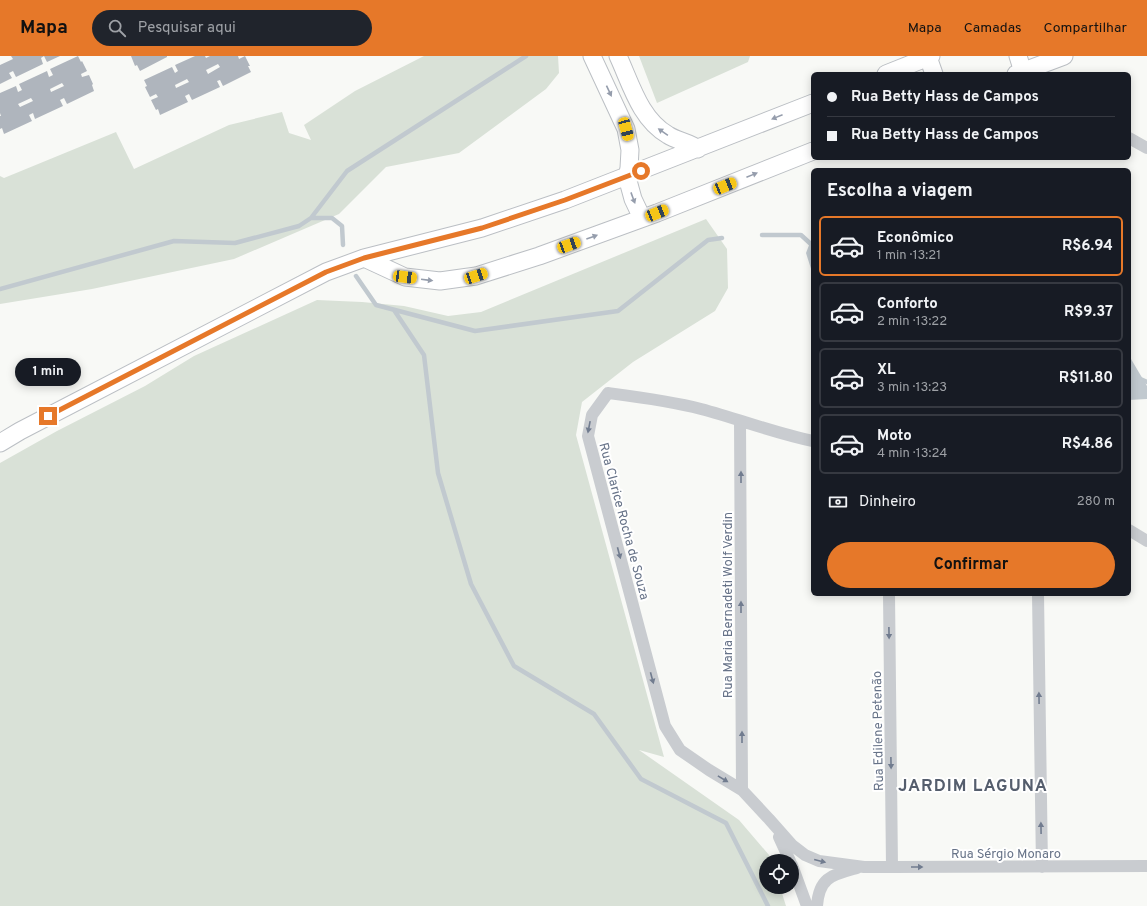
<!DOCTYPE html>
<html lang="pt">
<head>
<meta charset="utf-8">
<style>
  :root { --surface:#171b24; --page:#20242c; --text:#f1f3f6; --muted:#9ea1a6; --line:#363941; --accent:#e67829 }
  body { margin:0; font-family:Overpass,sans-serif; background:var(--page); color:var(--text); height:100vh; display:flex; flex-direction:column; font-size:15px; white-space:nowrap }
  * { box-sizing:border-box; margin:0 }
  p { font-size:13px; color:var(--muted) }
  .icon { flex:none; width:22px; height:22px; fill:none; stroke:currentColor; stroke-width:2; stroke-linecap:round; stroke-linejoin:round }
  .map { position:relative; flex:1; overflow:hidden }
  .side { position:absolute; left:811px; top:112px; width:320px; height:428px; display:flex; flex-direction:column; background:var(--surface); border-radius:6px; box-shadow:0 2px 10px #0003 }
  .side>* { flex:none }
  .guide { position:absolute; left:811px; top:16px; width:320px; height:88px; border-radius:6px; box-shadow:0 2px 10px #0003; display:grid; align-content:center; height:88px; padding:0 16px; background:var(--surface) }
  .controls { position:absolute; left:759px; top:798px; display:grid; gap:8px }
  .controls a { display:grid; place-items:center; width:40px; height:40px; border-radius:50%; background:var(--surface); box-shadow:0 2px 10px #0003; font-size:20px }
  .end { position:absolute; width:18px; height:18px; margin:-9px; border:5px solid #e67829; background:#fff; box-shadow:0 0 0 2px #fff }
  .from { border-radius:50% }
  .bubble { position:absolute; height:28px; border-radius:14px; background:var(--surface); box-shadow:0 2px 10px #0003; font-size:13px; font-weight:700; line-height:28px; text-align:center }
  .car { position:absolute; width:12px; height:24px; margin:-12px -6px; border-radius:5px; box-shadow:0 0 3px 1px #0007; background:linear-gradient(#f5c518 24%,#345 0 40%,#f5c518 0 76%,#345 0 86%,#f5c518 0) }
  .guide b { display:flex; align-items:center; gap:14px; height:38px; font-size:15px }
  .guide b+b { border-top:1px solid var(--line) }
  .guide i { width:10px; height:10px; background:var(--text) }
  ul { padding:0; list-style:none }
  li { display:flex; align-items:center; gap:12px; height:60px; margin:0 8px 6px; padding:0 8px; border:2px solid var(--line); border-radius:6px }
  li div { flex:1 }
  li b { display:block; font-size:15px }
  li em { font-style:normal; font-weight:700 }
  li.active { border-color:var(--accent) }
  li>.icon { width:36px; height:36px; stroke-width:1.5 }
  h2 { padding:0 16px; font-size:18px; line-height:48px }
  .pay { display:flex; align-items:center; gap:10px; height:44px; padding:0 16px; font-size:15px }
  .pay p { margin-inline-start:auto }
  .action { display:flex; gap:8px; margin-top:auto; padding:8px 16px }
  .action a { flex:1; height:46px; border-radius:24px; background:var(--accent); color:#111; font-size:16px; font-weight:700; line-height:46px; text-align:center }
  header { display:flex; align-items:center; gap:24px; box-sizing:border-box; height:56px; padding:0 20px; background:var(--accent); color:#111 }
  header strong { font-size:19px }
  nav { display:flex; gap:22px; margin-inline-start:auto; font-size:14px }
  .search { width:280px; height:36px; background:var(--page); display:flex; align-items:center; gap:10px; box-sizing:border-box; padding:0 14px; border-radius:22px; color:var(--muted); font-size:15px }
  .map>svg:first-child { display:block }
  .green { fill:#d9e1d7 }
  .water { fill:#c1c9cf }
  .lines { fill:none; stroke-linecap:round; stroke-linejoin:round }
  .stream { stroke:#c1c9cf; stroke-width:4.5 }
  .building { fill:#afb5bd; fill-rule:evenodd }
  .secondary-casing { stroke:#bbbfc4; stroke-width:19 }
  .street { stroke:#c9ccd0; stroke-width:12 }
  .secondary { stroke:#fff; stroke-width:17 }
  .oneway { fill:#959dac }
  .oneway2 { fill:#717c8f }
  .route { stroke:#e67829; stroke-width:5 }
  .labels { text-anchor:middle; stroke-width:4; stroke-linejoin:round; paint-order:stroke }
  .street-label { font-size:13px; fill:#677388; stroke:#fff }
  .district-label { font-size:17px; font-weight:bold; letter-spacing:1px; fill:#555e6d; stroke:#fff }
</style>
</head>
<body>
<header>
<strong>Mapa</strong>
<div class="search"><svg class="icon" aria-label="search" viewBox="0 0 24 24"><circle cx="10" cy="10" r="6"/><path d="M15 15l6 6"/></svg>Pesquisar aqui</div>
<nav><a>Mapa</a><a>Camadas</a><a>Compartilhar</a></nav>
</header>
<div class="map">
<svg width="1147" height="850" viewBox="0 0 1147 850">
  <rect width="100%" height="100%" fill="#f8f9f6"/>
  <path class="green" d="M424,0H558L559,17L546,33L459,97L386,111L339,158L234,203L92,233L0,248V120L4,122L116,76L134,113L229,69L282,56L289,77L311,84L304,69L355,35Z
    M639,0H750L748,6L657,47Z
    M706,163L727,193L728,232L715,255L633,306L582,346L576,379L664,701L639,694L739,764L769,799L771,805H766V831H780L786,850H0V407L57,375L145,330L194,300L317,244L362,246L404,250L448,260L481,256Z"/>
  <path class="water" d="M813,179V219L806,197Z
    M1129,295L1131,303L1147,330V343L1129,344Z"/>
  <g class="lines">
    <path class="stream" d="M311,162L347,115L526,0
      M762,179H801L813,190
      M356,220L376,249L475,275L618,255L708,184L722,182
      M0,233L174,185L235,187L299,170L311,162H332L342,170L343,189
      M394,254L424,299L438,417L471,528L514,610L594,658L641,723L726,767L768,850
      M1129,318L1147,326"/>
  </g>
  <path class="building" d="M11,0H44L41,2L43,8L16,21L13,15L9,17L12,22L0,28V9L13,3Z
    M44,0H60L47,6Z
    M78,0L81,6L82,5L87,15L81,18L82,21L89,19L93,28L92,29L94,35L67,48L64,42L60,44L63,50L35,63L33,57L29,59L32,65L4,78L2,72L0,73V60H1L0,57V37L16,30L18,36L22,34L19,28L47,15L49,21L53,19L50,13ZM62,27L64,30L51,36L50,33ZM31,42L33,45L20,51L18,48Z
    M131,0H167V1L140,15L137,9L135,10Z
    M195,0H205L206,2L210,0H238L239,3L245,0L250,10H248L251,16L223,30L220,24L217,25L220,31L192,44L189,38L185,40L188,46L160,59L158,53L156,54L151,44L158,41L156,38L150,41L145,31L147,30L144,24L172,11L175,17L178,15L175,9ZM218,8L220,11L208,18L206,14ZM187,23L189,26L176,32L175,29Z"/>
  <g class="lines">
    <defs>
      <path id="secondary" d="M592,0L626,73L630,94L629,112L627,121L633,143L642,162
        M618,0C631,28 640,63 668,79C677,85 689,86 698,93
        M1018,0L1023,16
        M928,1L934,18
        M886,18L931,0
        M1016,18L1064,0
        M364,202L405,221L440,225L476,220L539,200L657,157L813,95
        M0,387L20,375L326,216L364,202L482,172L565,144L813,47"/>
    </defs>
    <use href="#secondary" class="secondary-casing"/>
    <path class="street" d="M1129,82L1147,92
      M740,365L742,734
      M813,385C774,377 739,363 701,353C671,345 639,341 608,337L592,359L588,380L665,670L680,694L709,714L742,734L769,763L792,789L805,799L819,805L864,811H892L1147,810
      M1129,474L1147,485
      M889,538L892,811
      M1038,538L1042,811
      M779,781L790,805
      M792,809L807,850
      M817,850C819,821 832,819 857,812"/>
    <use href="#secondary" class="secondary"/>
  </g>
  <defs><path id="oneway-solid" d="M-6-.8H1V-3.2L6.5 0L1 3.2V.8H-6Z"/></defs>
  <g class="oneway">
    <use href="#oneway-solid" transform="translate(609 35) rotate(65)"/>
    <use href="#oneway-solid" transform="translate(777 61) rotate(158)"/>
    <use href="#oneway-solid" transform="translate(663 76) rotate(-145)"/>
    <use href="#oneway-solid" transform="translate(752 119) rotate(-22)"/>
    <use href="#oneway-solid" transform="translate(633 142) rotate(70)"/>
    <use href="#oneway-solid" transform="translate(592 181) rotate(-20)"/>
    <use href="#oneway-solid" transform="translate(427 224) rotate(7)"/>
  </g>
  <g class="oneway2">
    <use href="#oneway-solid" transform="translate(589 371) rotate(101)"/>
    <use href="#oneway-solid" transform="translate(741 421) rotate(-90)"/>
    <use href="#oneway-solid" transform="translate(619 497) rotate(75)"/>
    <use href="#oneway-solid" transform="translate(741 551) rotate(-90)"/>
    <use href="#oneway-solid" transform="translate(889 577) rotate(89)"/>
    <use href="#oneway-solid" transform="translate(652 622) rotate(75)"/>
    <use href="#oneway-solid" transform="translate(1039 642) rotate(-91)"/>
    <use href="#oneway-solid" transform="translate(742 681) rotate(-90)"/>
    <use href="#oneway-solid" transform="translate(891 707) rotate(89)"/>
    <use href="#oneway-solid" transform="translate(723 723) rotate(31)"/>
    <use href="#oneway-solid" transform="translate(1041 772) rotate(-91)"/>
    <use href="#oneway-solid" transform="translate(820 805) rotate(14)"/>
    <use href="#oneway-solid" transform="translate(917 811)"/>
  </g>
  <g class="lines">
    <path class="route" d="M48,360L326,216L364,202L482,172L565,144L641,115"/>
  </g>
  <g class="labels">
    <g class="street-label">
      <text transform="translate(625 465) rotate(75)" y="5">Rua Clarice Rocha de Souza</text>
      <text transform="translate(727 549) rotate(-90)" y="5">Rua Maria Bernadeti Wolf Verdin</text>
      <text transform="translate(877 675) rotate(-91)" y="5">Rua Edilene Petenão</text>
      <text x="1006" y="802">Rua Sérgio Monaro</text>
    </g>
    <g class="district-label">
      <text x="973" y="735">JARDIM LAGUNA</text>
    </g>
  </g>
</svg>
<div class="controls">
<a><svg class="icon" aria-label="locate" viewBox="0 0 24 24"><circle cx="12" cy="12" r="6"/><path d="M12 2v4M12 18v4M2 12h4M18 12h4"/></svg></a>
</div>
<i class="end from" style="left:641px;top:115px"></i>
<i class="end" style="left:48px;top:360px"></i>
<div class="bubble" style="left:15px;top:302px;width:66px">1 min</div>
<i class="car" style="left:626px;top:73px;rotate:165deg"></i>
<i class="car" style="left:725px;top:130px;rotate:68deg"></i>
<i class="car" style="left:657px;top:157px;rotate:68deg"></i>
<i class="car" style="left:569px;top:189px;rotate:70deg"></i>
<i class="car" style="left:476px;top:220px;rotate:72deg"></i>
<i class="car" style="left:405px;top:221px;rotate:97deg"></i>
<div class="guide">
<b><i class="from"></i>Rua Betty Hass de Campos</b>
<b><i></i>Rua Betty Hass de Campos</b>
</div>
<section class="side">
<h2>Escolha a viagem</h2>
<ul>
<li class="active"><svg class="icon" aria-label="car" viewBox="0 0 24 24"><path d="M5 17H2v-5l4-1 3-4h7l3 4 3 1v5h-3M9 17h6M6 11h13"/><circle cx="7" cy="17" r="2"/><circle cx="17" cy="17" r="2"/></svg><div><b>Econômico</b><p>1 min · 13:21</p></div><em>R$6.94</em></li>
<li><svg class="icon" aria-label="car" viewBox="0 0 24 24"><path d="M5 17H2v-5l4-1 3-4h7l3 4 3 1v5h-3M9 17h6M6 11h13"/><circle cx="7" cy="17" r="2"/><circle cx="17" cy="17" r="2"/></svg><div><b>Conforto</b><p>2 min · 13:22</p></div><em>R$9.37</em></li>
<li><svg class="icon" aria-label="car" viewBox="0 0 24 24"><path d="M5 17H2v-5l4-1 3-4h7l3 4 3 1v5h-3M9 17h6M6 11h13"/><circle cx="7" cy="17" r="2"/><circle cx="17" cy="17" r="2"/></svg><div><b>XL</b><p>3 min · 13:23</p></div><em>R$11.80</em></li>
<li><svg class="icon" aria-label="car" viewBox="0 0 24 24"><path d="M5 17H2v-5l4-1 3-4h7l3 4 3 1v5h-3M9 17h6M6 11h13"/><circle cx="7" cy="17" r="2"/><circle cx="17" cy="17" r="2"/></svg><div><b>Moto</b><p>4 min · 13:24</p></div><em>R$4.86</em></li>
</ul>
<div class="pay"><svg class="icon" aria-label="cash" viewBox="0 0 24 24"><path d="M3 7h18v10H3z"/><circle cx="12" cy="12" r="2"/></svg>Dinheiro<p>280 m</p></div>
<div class="action"><a>Confirmar</a></div>
</section>
</div>
</body>
</html>
